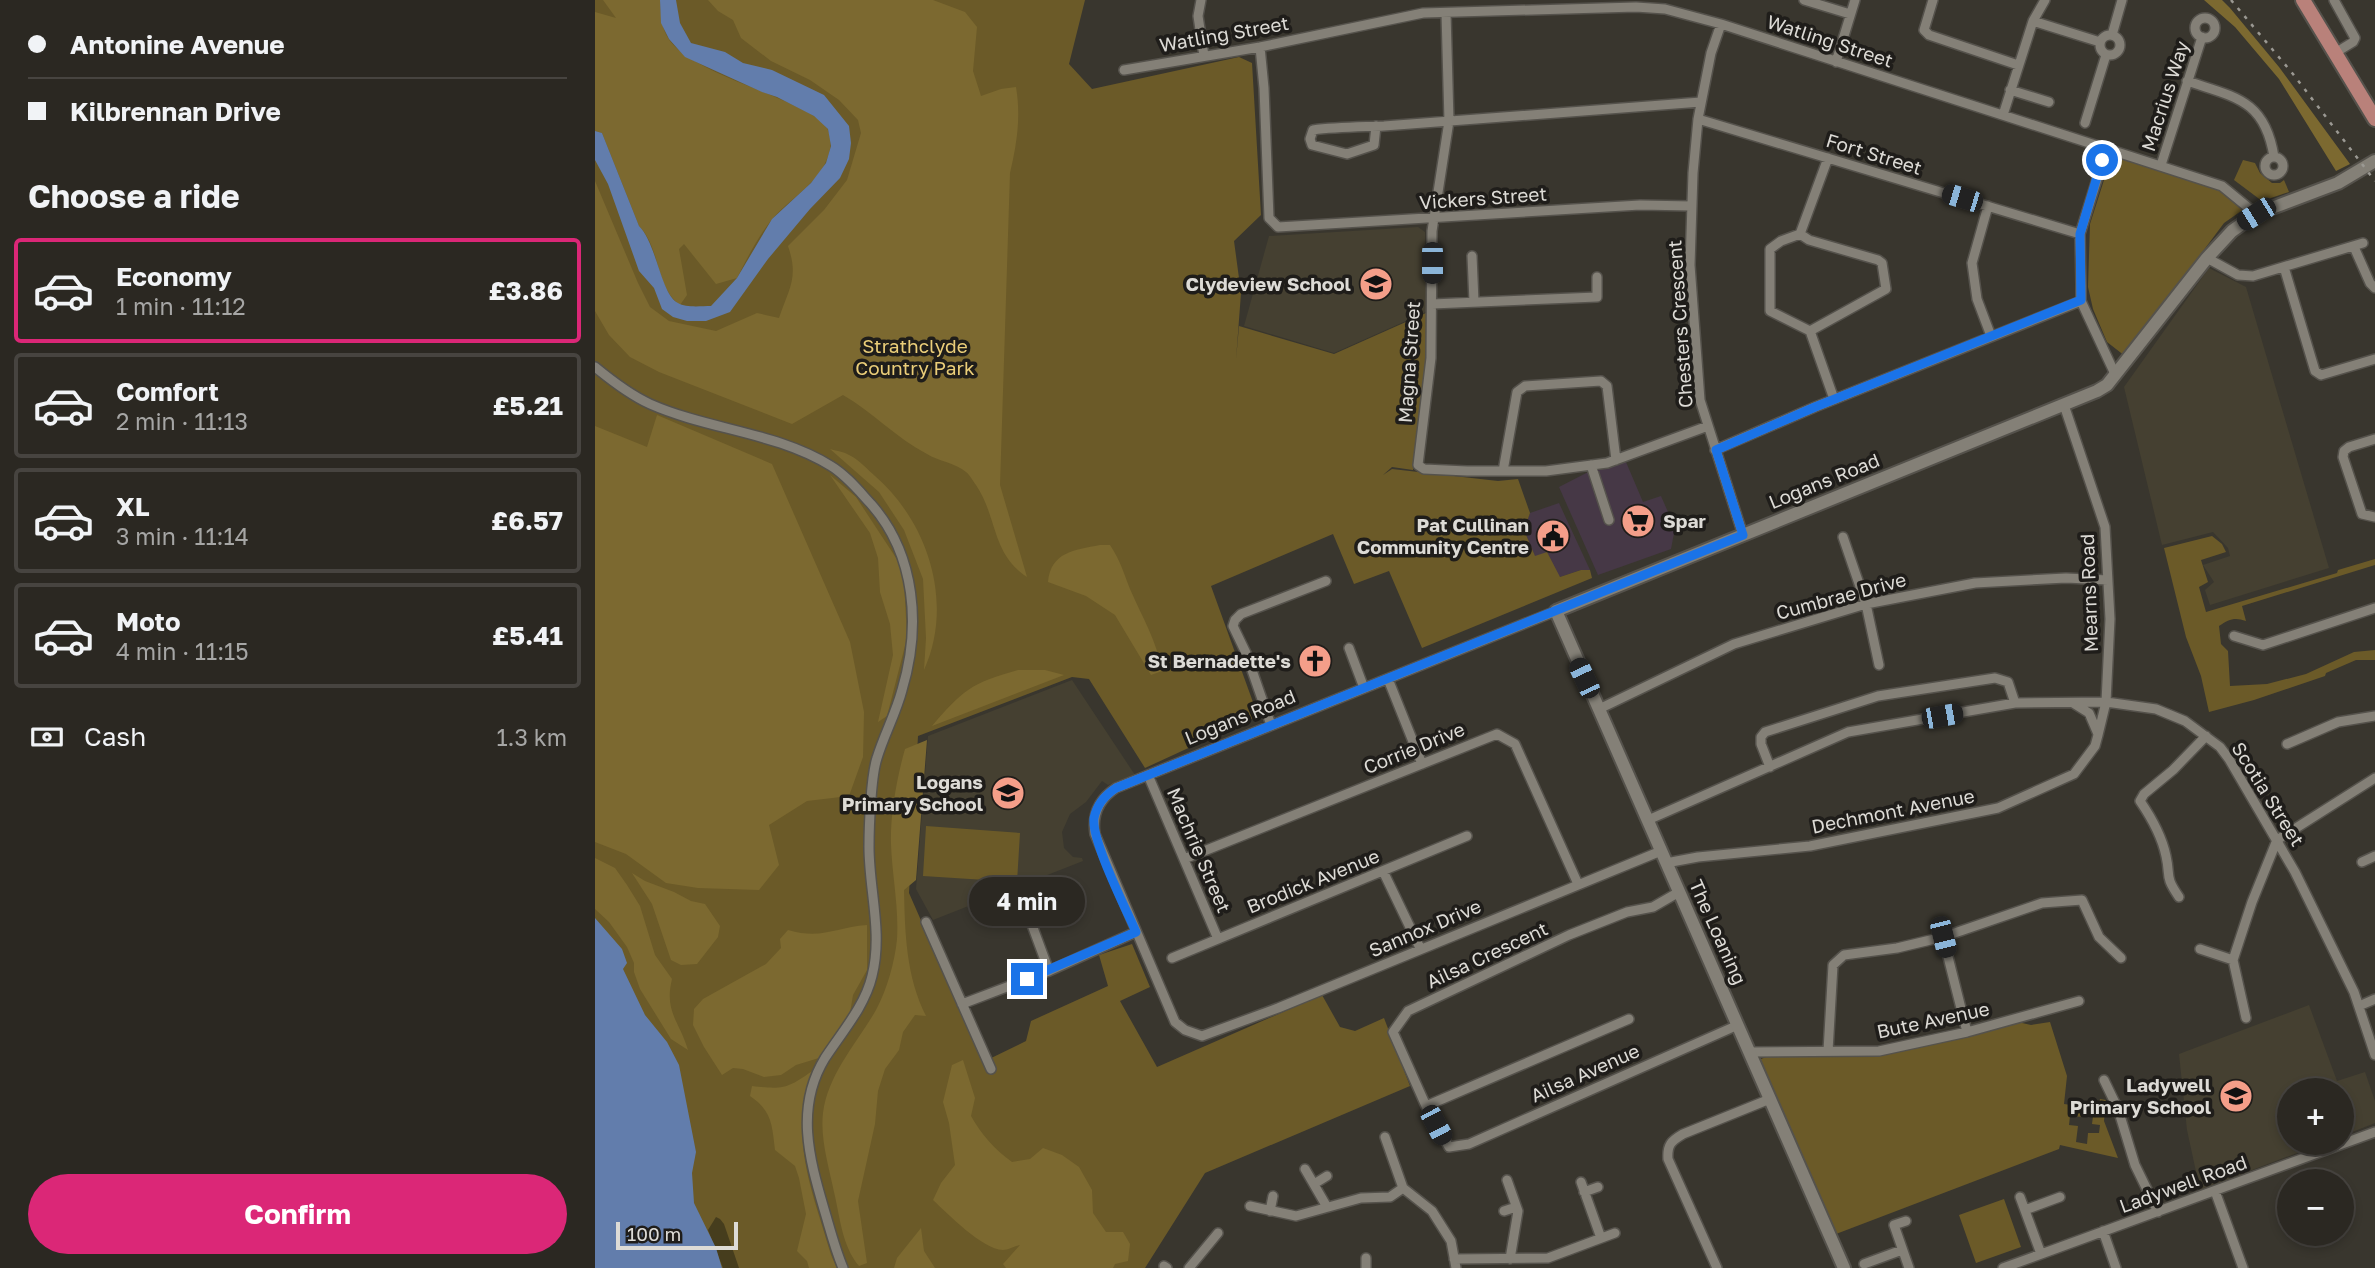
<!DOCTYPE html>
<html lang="en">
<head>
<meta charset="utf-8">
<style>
  :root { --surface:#2b2822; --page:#37342f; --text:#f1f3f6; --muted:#a6a6a5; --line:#474440; --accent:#db2777 }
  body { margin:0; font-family:"Golos Text",sans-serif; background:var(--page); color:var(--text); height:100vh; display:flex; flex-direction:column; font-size:26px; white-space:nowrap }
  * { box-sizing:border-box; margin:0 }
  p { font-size:23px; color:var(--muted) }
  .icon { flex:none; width:38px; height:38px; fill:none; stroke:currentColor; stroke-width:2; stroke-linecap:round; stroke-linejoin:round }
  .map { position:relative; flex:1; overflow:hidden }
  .sheet { display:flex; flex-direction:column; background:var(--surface); width:595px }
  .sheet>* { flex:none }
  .guide { display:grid; align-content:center; height:154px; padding:0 28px; background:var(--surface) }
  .controls { position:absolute; left:1682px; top:1078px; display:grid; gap:14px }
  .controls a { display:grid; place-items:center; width:77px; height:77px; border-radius:50%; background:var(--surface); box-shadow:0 4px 10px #0003,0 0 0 2px var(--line); font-size:35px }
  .scale { position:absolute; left:21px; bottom:18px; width:122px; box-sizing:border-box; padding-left:7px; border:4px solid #dddbd6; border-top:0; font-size:19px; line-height:24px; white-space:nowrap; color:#dddbd6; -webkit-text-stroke:5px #1f1d1a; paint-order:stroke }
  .end { position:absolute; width:32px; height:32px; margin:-16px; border:9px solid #1a73e8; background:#fff; box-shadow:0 0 0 4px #fff }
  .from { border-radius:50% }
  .bubble { position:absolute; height:49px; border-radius:24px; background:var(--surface); box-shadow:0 4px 10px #0003,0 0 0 2px var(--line); font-size:23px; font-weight:700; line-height:49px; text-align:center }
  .car { position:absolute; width:21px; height:42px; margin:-21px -10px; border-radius:9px; box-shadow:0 0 5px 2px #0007; background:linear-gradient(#222 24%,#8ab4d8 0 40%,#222 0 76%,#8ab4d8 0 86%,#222 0) }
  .guide b { display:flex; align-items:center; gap:24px; height:66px; font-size:26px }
  .guide b+b { border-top:2px solid var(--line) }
  .guide i { width:18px; height:18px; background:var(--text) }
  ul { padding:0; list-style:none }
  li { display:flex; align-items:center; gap:21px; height:105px; margin:0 14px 10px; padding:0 14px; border:4px solid var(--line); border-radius:7px }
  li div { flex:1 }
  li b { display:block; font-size:26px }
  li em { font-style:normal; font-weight:700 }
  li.selected { border-color:var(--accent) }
  li>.icon { width:63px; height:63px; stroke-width:1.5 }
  h2 { padding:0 28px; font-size:32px; line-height:84px }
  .pay { display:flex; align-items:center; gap:18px; height:77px; padding:0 28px; font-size:26px }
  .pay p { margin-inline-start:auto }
  .action { display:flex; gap:14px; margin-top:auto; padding:14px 28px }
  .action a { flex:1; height:80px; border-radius:42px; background:var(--accent); color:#fff; font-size:28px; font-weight:700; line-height:80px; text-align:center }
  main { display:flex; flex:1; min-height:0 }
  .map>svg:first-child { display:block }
  .commercial { fill:#463846 }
  .built { fill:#454031 }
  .green { fill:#6b5a28 }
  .forest { fill:#7c6930 }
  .sand { fill:#463d1d }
  .water { fill:#627dac }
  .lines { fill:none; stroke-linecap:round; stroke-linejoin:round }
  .street-casing { stroke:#55524c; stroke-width:12 }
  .secondary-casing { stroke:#55524c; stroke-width:16 }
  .primary-casing { stroke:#55524c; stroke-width:18 }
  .street { stroke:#848077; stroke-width:9 }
  .secondary { stroke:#848077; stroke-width:12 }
  .primary { stroke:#b9817a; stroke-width:14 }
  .rail { stroke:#9b9993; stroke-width:2.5; stroke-dasharray:3.5 7; stroke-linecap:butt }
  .route { stroke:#1a73e8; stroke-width:9 }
  .labels { text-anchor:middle; stroke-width:7; stroke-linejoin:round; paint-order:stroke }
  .street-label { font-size:19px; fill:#dddbd6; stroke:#1f1d1a }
  .poi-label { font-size:19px; font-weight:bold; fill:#dddbd6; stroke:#1f1d1a; text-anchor:end }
  .park-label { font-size:19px; fill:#ebce79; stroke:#1f1d1a }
</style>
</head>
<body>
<main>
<section class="sheet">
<div class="guide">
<b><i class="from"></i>Antonine Avenue</b>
<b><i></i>Kilbrennan Drive</b>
</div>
<h2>Choose a ride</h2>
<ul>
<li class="selected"><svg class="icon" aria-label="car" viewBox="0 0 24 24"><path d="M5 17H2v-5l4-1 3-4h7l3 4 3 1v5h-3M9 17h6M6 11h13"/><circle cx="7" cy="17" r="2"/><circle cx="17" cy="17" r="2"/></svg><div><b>Economy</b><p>1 min · 11:12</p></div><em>£3.86</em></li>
<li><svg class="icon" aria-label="car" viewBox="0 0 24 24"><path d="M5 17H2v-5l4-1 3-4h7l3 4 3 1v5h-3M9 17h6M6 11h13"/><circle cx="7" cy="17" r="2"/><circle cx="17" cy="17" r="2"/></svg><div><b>Comfort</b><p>2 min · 11:13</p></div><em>£5.21</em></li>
<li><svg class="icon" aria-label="car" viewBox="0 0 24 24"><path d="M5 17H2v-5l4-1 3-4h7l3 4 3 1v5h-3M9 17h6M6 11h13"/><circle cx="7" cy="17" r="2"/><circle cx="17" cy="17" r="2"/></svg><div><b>XL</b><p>3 min · 11:14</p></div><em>£6.57</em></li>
<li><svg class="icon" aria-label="car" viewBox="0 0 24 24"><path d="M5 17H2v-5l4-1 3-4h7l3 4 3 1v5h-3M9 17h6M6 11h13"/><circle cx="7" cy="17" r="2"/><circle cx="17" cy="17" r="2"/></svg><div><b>Moto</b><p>4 min · 11:15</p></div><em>£5.41</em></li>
</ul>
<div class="pay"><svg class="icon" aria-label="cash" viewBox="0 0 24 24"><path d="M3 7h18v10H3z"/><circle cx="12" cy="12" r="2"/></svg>Cash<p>1.3 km</p></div>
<div class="action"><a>Confirm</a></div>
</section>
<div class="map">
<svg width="1780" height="1268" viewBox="0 0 1780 1268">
  <rect width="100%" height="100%" fill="#39362e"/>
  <path class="commercial" d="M1031,462L1048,502L1066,496L1080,528L1076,549L1003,575L964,487L1003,467Z
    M964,503L995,570H986L965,577L940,557L928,528L935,513Z"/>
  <path class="built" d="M823,227L830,232L831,312L739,353L649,326L674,236Z
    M1614,268L1651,287L1734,568L1615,605L1610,590L1619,582L1608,565L1635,556L1633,548L1618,532L1567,545L1529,387Z
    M477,680L540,775L513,785L507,781L491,802L475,814L467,832L469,848L478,857L487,858L488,861L338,920L321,889L333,736Z
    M1714,1005L1742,1081L1770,1072L1780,1101V1123L1747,1136L1746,1090H1694V1143H1728L1605,1190L1592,1130L1584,1054Z"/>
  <path class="green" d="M0,0H490L474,64L497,89L644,57L657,63L666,215L639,241L646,293L641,360L644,326L739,354L831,313C833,369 827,415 818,470L797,467L788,475L797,469L903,481L923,479L935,513L929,530L940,556L952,552L965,577L986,570H995L997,578L827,648L794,571L759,584L738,534L616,586L663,716L550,768L494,679L477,677L323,736L314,893L388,1062L431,1041L436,1021L513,986L504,955L537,944L555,987L525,1001L562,1067L727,995L745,1027L760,1031L789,1018L815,1086L610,1173L550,1268H0Z
    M1519,157L1621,188L1649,209L1629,223L1530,356L1512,342L1498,309L1493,287L1495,224L1516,158Z
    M1648,160L1660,163L1665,173L1677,183H1685L1689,180L1694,192L1667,201L1639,180Z
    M1617,536L1627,544L1631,552L1606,560L1613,582L1604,587L1611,612L1742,573L1743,570L1780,559V565L1647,606L1651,621C1640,617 1634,619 1624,626L1626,644L1633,651L1635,686L1672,684L1711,674L1759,652L1780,650V660H1761L1731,673L1730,676L1659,700L1614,712L1606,676L1591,637L1569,548Z
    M331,826L425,833L422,882L328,876Z
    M1418,1021L1436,1025L1455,1022L1472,1076L1469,1104L1490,1107L1489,1117L1475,1116L1474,1125L1483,1126L1481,1142L1492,1144L1493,1133H1504L1505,1125L1497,1124L1499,1108H1503L1505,1099L1511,1100L1509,1121L1523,1158L1465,1145L1464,1149L1241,1234L1165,1066L1166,1059L1171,1057L1248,1056Z
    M1409,1199L1426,1247L1381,1263L1364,1215Z"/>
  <path class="forest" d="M8,0H65C66,14 66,29 75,41C96,69 168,89 202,107C212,112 226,118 232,128C235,133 236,144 235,149C229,180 198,196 178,218C164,235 152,258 142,278L121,284L89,244L84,249L92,295L85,305C60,287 66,248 44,226L7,133L0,131V12L21,18Z
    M113,0H338L370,12L382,27L378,71L386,96L406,89L421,87C426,116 422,144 415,173L405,485L432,577C396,553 403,518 381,485C378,481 375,475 371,472C361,463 343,461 332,454C301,438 278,412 248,395L197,424L64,372L35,357L14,335L0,311V181L43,283L55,307L74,321L121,331L162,313L184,318C194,288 204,278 193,246L229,210L252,180L266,133L263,120L244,100L215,80L176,61L146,38L138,20L123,11Z
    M1609,0H1627L1635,8L1684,67L1755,164L1741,171L1684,79L1640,27Z
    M62,415L177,464L255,642L269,712L268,757L254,796L212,801L174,825L184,865L164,890L103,888L71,883L31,854L0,842V426L52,447Z
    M235,449C242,451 250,452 256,456C264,460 273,470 280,476C334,523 359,604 329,670L331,638L328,579L309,530L284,492Z
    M235,475L261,497L305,564L309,580L312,638L292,716L283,722L298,655L295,624L285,592L283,558L275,533Z
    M505,545H515C526,562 528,571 535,589C547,617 562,641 567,671L556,675L520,615L491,596L453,582C456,552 479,550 505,545Z
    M423,670H450L469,675L337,726C368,690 376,683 423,670Z
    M332,740L321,880L309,890C310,934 311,976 331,1016L320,1015L308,1032L304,1050L290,1069L283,1091L280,1124L263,1201L272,1263L264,1266C247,1246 245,1217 239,1192C234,1167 225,1139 228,1113C233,1074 262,1043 281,1010C292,990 300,961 302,939C304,907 297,875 296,844C295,815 302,777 310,749Z
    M0,858L20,868L32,885L45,906L60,955L77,979C69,1012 84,1020 93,1050L76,1039L45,989L39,972V963L32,947L14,922L0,909Z
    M37,873L50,881L79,892L96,901L110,904L125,926L123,937L102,964L86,965L76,960L57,904Z
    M272,925V970L258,995L255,1013L224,1058L201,1065L186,1075L169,1077L148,1069L138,1068L127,1075L109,1047L98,1025L99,1009L108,999L171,964L186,948L185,939L193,930C227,940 241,927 272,925Z
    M368,1060L380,1098L376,1116C387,1135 399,1149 417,1162L435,1159L448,1148L467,1155L484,1167L497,1190L498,1213L511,1232H528L535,1244L533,1261L520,1264L518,1268H411L408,1264L425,1245C420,1246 413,1250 408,1250C387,1249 353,1214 338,1200L346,1183L360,1165L354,1123L348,1102L357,1065Z
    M220,1069C192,1137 217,1189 236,1255L242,1268H214L212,1261L202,1251L211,1214L204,1178L200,1166L180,1150C177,1125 177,1111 155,1096L157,1086C190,1090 193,1088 220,1069Z
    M326,1228L329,1251L340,1268H299L302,1258Z"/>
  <path class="sand" d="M121,1217L125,1219L129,1224L144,1268H128L113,1230Z"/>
  <path class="water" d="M65,0H81L85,23L96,43L130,52L148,63L177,70L229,95L254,126L256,143L254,159L245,178L215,209L173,259L135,312L111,321H92L78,317L67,309L59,288L44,271L13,184L0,160V131L7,133L44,226C62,244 66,295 83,303C91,308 106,306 116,306L142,278L177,219L216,183L231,163L236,146L233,129L219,116L182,97L167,92L90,57L74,39L66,23Z
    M0,918L27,949L32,963L28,969L50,1015L72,1042L84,1065L101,1152L97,1173L99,1203L121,1248L127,1268H0Z"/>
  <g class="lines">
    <defs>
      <path id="street" d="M606,0L603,16L609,56
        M1209,0L1255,14
        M1338,0L1329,30L1334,35L1423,65
        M1739,0L1760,38L1758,42L1740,53
        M851,13L854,121L837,231L836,358L823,465L829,469L872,471H951L1012,463L1113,426
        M1600 28a10 10 0 1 1 20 0a10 10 0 1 1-20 0Z
        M1438,21L1505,42
        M1126,24L1116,53L1103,119L1098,173L1095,265L1105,400L1148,535
        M1505 45a10 10 0 1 1 20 0a10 10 0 1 1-20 0Z
        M1517,35L1527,0
        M665,47L669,88L674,218L683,227L1045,205L1097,206
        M1241,62L1260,0
        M529,70L665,47L828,13L1041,7L1070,9L1126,24L1627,186L1661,214
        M1592,81C1639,97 1670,99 1679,157
        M1415,90L1454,102
        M1408,115L1438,21L1450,0
        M1103,119L1485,234
        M1490,123L1511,55
        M781,126L779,145L752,154L717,145L715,139L718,130C741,127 765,127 789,126L1106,102
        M1512,147L1485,234L1486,285V301L1520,374
        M1670 166a9 9 0 1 1 18 0a9 9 0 1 1-18 0Z
        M1233,158L1205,234L1186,241L1175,249V311L1215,331L1239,399
        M1566,165L1607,37
        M1393,206L1377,263L1382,299L1396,336
        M1205,234L1214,240L1283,260L1287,263L1291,289L1215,331
        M1759,247L1775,283L1780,288
        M877,256L879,302
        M1612,258L1643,275L1658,276L1768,243
        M1689,267L1720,371L1726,375L1780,359
        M837,304L1002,297V277
        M0,367C17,381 35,395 55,404C114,430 181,432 236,466C251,475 264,491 276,504C321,555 326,627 307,690C301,713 289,735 282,758C276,776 274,827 274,847C274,890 288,933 277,976C270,1006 247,1032 230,1058C200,1107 214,1158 229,1209C235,1229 240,1249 248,1268
        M1780,439L1754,447L1749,451L1748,457L1767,514L1780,517
        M1120,450L1220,407L1486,301
        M996,465L1014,520
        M908,471L922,392L930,386L1006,381L1012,386L1021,460
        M1248,537L1271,604L1284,665
        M961,611L521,788C504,799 497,814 500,834L580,1022L590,1030L607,1036L683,1008L1066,851
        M1639,636L1668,645L1780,608
        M754,648L769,688
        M793,679L827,764
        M1478,703L1494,713L1503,734
        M1004,709L1139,644L1271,604L1380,583L1471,578L1513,580
        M676,725L651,653L638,626L640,620L646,614L731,581
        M1692,744L1743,722L1780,716
        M1175,767L1166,744V737L1170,732L1283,696L1400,678L1413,682L1420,703
        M553,775L623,939
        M1053,820L1253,732L1420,703L1511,702L1561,709L1590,721L1625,747L1634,759L1700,872L1759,992L1780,1055
        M589,859L902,734L920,744L983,884
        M1767,862L1780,856
        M1071,863L1103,857L1215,846L1403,808L1479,774L1500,746L1503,735L1511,702L1515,619L1510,527L1469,405
        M788,871L825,948
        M1084,892L1058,907L1032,912L974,935L813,1011L798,1032L831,1106L854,1147L874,1144L1143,1025
        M1584,897C1569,875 1576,878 1571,856C1567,837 1556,817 1545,801L1549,794L1578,770L1611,736
        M331,922L396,1069
        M437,925L454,971
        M1348,937L1372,1032
        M1605,949L1638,960
        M577,958L872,836
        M367,1004L454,971L541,932
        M1764,1006L1780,999
        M1651,1018L1638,960L1657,902L1682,840L1780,778
        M1233,1051L1238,965L1249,955L1302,948L1348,937L1447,903L1487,900L1504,937L1526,958
        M1154,1052L1284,1051L1372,1032L1484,1001
        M1509,1080L1523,1109L1540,1165L1563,1212
        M831,1106L1034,1019
        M790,1137L808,1188L837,1211L856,1241L861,1268
        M710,1169L732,1207
        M912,1180L923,1211L915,1259
        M986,1182L1006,1238
        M719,1184L732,1176
        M1620,1191L1648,1268
        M989,1192L1003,1187
        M1425,1197L1446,1254
        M655,1206L701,1216L766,1198L795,1197L808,1188
        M1430,1210L1465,1197
        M675,1211L678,1196
        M909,1211L921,1207
        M1311,1221L1299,1225L1314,1268
        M1508,1231L1521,1268
        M771,1258V1268
        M859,1259L953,1258L1020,1233
        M1269,1264L1307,1250
        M569,1266L572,1268
        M594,1268L623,1233
        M1122,1268L1073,1159C1072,1145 1076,1141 1088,1134L1175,1099
        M1408,1268L1780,1132"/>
      <path id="secondary" d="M1249,1268L961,611L1502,391L1512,385L1612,258L1637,231L1661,214L1743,183L1780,161"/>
      <path id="primary" d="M1708,0L1780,119"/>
    </defs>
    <use href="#street" class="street-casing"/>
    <use href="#secondary" class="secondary-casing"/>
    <use href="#primary" class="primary-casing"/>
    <use href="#street" class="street"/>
    <use href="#secondary" class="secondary"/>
    <use href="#primary" class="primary"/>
    <path class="rail" d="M1636,0L1698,74L1780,181"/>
  </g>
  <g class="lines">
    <path class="route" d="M432,979L541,932C531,909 496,840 499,818C502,804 510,795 521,788L1148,535L1121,450L1220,407L1486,300L1485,234L1507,160"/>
  </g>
  <defs>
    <symbol id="school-disc" viewBox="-11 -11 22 22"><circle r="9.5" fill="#f49e89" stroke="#1f1d1a"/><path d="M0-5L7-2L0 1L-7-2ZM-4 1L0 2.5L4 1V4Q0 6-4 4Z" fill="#111"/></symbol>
    <symbol id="supermarket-disc" viewBox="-11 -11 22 22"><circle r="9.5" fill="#f49e89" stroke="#1f1d1a"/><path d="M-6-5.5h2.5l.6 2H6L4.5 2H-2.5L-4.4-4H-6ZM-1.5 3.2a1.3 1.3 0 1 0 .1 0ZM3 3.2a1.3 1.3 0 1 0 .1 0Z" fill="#111"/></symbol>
    <symbol id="civic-disc" viewBox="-11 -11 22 22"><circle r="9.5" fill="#f49e89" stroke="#1f1d1a"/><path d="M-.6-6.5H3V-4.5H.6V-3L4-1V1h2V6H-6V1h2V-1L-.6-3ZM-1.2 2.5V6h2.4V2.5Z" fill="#111"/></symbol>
    <symbol id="church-disc" viewBox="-11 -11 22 22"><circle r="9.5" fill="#f49e89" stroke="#1f1d1a"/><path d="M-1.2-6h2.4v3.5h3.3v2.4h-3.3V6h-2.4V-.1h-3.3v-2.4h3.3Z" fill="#111"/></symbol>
  </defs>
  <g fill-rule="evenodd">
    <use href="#school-disc" x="762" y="265" width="38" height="38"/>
    <use href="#supermarket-disc" x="1024" y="502" width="38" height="38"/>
    <use href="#civic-disc" x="939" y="517" width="38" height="38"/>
    <use href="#church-disc" x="701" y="642" width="38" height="38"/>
    <use href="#school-disc" x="394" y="774" width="38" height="38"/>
    <use href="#school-disc" x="1622" y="1077" width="38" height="38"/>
  </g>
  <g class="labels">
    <g class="street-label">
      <text transform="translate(629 34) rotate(-10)" y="7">Watling Street</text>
      <text transform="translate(1235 41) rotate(18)" y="7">Watling Street</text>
      <text transform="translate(1570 96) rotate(-72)" y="7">Macrius Way</text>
      <text transform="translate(1279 154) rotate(17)" y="7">Fort Street</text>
      <text transform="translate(888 198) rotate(-4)" y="7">Vickers Street</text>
      <text transform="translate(1085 324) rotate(-94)" y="7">Chesters Crescent</text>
      <text transform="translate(814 362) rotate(-86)" y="7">Magna Street</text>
      <text transform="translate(1229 481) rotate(-22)" y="7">Logans Road</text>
      <text transform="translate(1494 593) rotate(-92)" y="7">Mearns Road</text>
      <text transform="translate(1246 596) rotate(-15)" y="7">Cumbrae Drive</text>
      <text transform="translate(645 717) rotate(-22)" y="7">Logans Road</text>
      <text transform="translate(819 748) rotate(-22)" y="7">Corrie Drive</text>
      <text transform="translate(1673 794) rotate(58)" y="7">Scotia Street</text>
      <text transform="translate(1298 811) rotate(-11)" y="7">Dechmont Avenue</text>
      <text transform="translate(604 850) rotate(67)" y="7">Machrie Street</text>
      <text transform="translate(718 881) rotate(-22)" y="7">Brodick Avenue</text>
      <text transform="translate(830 928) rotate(-23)" y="7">Sannox Drive</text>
      <text transform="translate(1123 932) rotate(66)" y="7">The Loaning</text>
      <text transform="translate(892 955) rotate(-25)" y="7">Ailsa Crescent</text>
      <text transform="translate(1338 1020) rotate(-12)" y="7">Bute Avenue</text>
      <text transform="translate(990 1073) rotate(-24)" y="7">Ailsa Avenue</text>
      <text transform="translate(1588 1184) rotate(-20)" y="7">Ladywell Road</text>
    </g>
    <g class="poi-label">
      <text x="756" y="291">Clydeview School</text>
      <text x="1068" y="528" text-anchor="start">Spar</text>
      <text x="934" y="532">Pat Cullinan<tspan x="934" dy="22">Community Centre</tspan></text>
      <text x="696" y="668">St Bernadette's</text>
      <text x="388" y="789">Logans<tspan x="388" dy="22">Primary School</tspan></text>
      <text x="1616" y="1092">Ladywell<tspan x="1616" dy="22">Primary School</tspan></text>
    </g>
    <g class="park-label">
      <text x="320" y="353">Strathclyde<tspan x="320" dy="22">Country Park</tspan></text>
    </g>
  </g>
</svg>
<div class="controls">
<a>+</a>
<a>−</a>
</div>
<div class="scale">100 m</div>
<i class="end from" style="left:1507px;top:160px"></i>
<i class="end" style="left:432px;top:979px"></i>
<div class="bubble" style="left:374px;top:877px;width:116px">4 min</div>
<i class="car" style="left:1367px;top:198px;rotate:287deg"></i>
<i class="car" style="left:1661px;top:214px;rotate:238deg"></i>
<i class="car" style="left:837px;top:263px;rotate:180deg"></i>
<i class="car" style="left:989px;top:678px;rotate:335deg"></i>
<i class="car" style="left:1347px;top:716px;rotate:80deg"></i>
<i class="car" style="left:1348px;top:937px;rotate:166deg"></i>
<i class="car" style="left:841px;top:1125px;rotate:152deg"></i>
</div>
</main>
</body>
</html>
